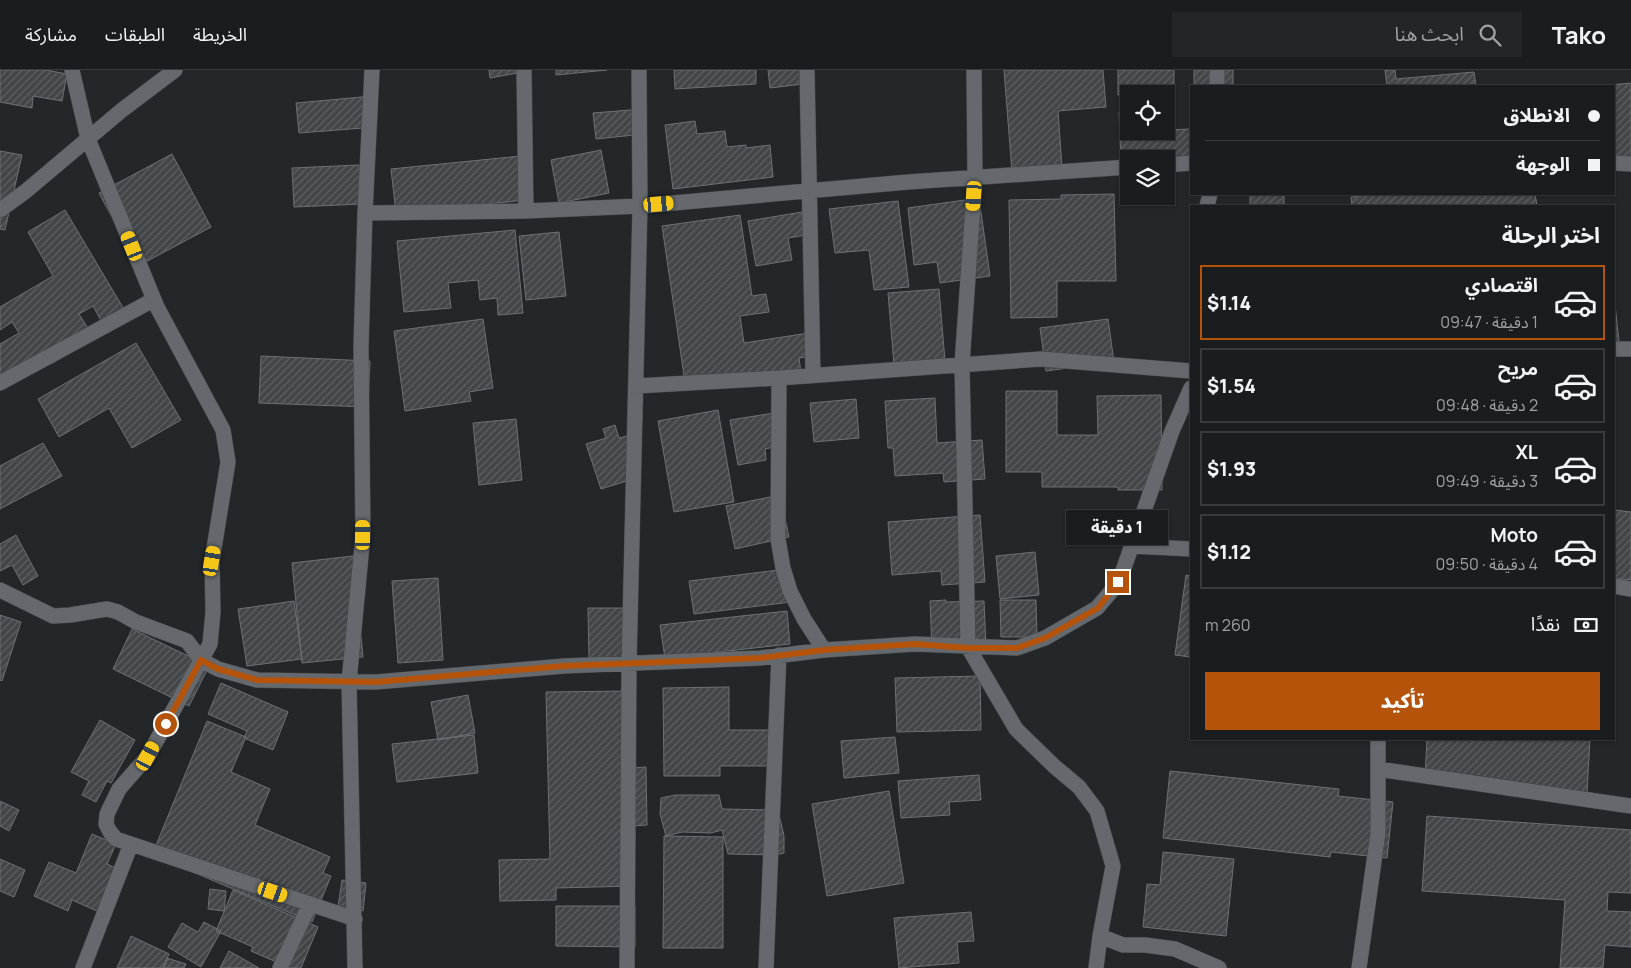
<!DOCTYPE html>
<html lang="ar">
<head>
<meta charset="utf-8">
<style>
  :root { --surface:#1a1d20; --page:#232629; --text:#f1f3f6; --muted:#9fa2a5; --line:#383b3e; --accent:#b45309 }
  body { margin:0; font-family:Manrope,"Noto Sans Arabic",sans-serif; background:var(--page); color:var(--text); direction:rtl; height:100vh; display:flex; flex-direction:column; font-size:19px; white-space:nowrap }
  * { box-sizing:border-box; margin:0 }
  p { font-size:16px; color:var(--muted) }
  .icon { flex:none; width:28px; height:28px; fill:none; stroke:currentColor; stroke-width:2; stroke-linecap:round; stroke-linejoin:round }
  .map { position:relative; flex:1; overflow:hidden; direction:ltr }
  .panel { position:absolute; left:1190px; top:135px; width:425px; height:535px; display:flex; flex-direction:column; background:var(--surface); border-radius:0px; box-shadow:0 1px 4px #0004,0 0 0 1px var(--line); direction:rtl }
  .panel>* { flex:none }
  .banner { position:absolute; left:1190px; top:15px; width:425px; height:110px; border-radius:0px; box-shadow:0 1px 4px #0004,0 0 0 1px var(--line); direction:rtl; display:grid; align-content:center; height:110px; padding:0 15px; background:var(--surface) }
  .tools { position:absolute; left:1120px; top:15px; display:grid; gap:10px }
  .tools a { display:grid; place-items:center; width:55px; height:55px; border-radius:0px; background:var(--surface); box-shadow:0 1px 4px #0004,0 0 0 1px var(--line); font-size:25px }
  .end { position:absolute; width:22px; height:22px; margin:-11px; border:6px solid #b45309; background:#fff; box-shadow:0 0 0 2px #fff }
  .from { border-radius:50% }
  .bubble { position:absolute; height:35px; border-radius:0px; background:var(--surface); box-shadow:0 1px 4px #0004,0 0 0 1px var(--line); font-size:16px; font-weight:800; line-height:35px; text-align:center; direction:rtl }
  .car { position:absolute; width:15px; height:30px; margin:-15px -8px; border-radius:6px; box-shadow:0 0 4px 1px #0007; background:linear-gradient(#f5c518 24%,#345 0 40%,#f5c518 0 76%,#345 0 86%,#f5c518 0) }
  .banner b { display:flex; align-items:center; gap:18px; height:48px; font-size:19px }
  .banner b+b { border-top:1px solid var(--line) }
  .banner i { width:12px; height:12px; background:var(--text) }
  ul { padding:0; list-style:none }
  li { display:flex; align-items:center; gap:15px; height:75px; margin:0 10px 8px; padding:0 5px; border:2px solid var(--line); border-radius:0px }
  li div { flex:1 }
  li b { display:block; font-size:19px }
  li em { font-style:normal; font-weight:800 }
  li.on { border-color:var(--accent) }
  li>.icon { width:45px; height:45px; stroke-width:1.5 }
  h2 { padding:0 15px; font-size:22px; line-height:60px }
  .pay { display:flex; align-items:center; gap:12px; height:55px; padding:0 15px; font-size:19px }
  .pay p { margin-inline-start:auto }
  .action { display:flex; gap:10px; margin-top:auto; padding:10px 15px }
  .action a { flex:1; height:58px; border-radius:0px; background:var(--accent); color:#fff; font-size:20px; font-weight:800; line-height:58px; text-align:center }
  header { display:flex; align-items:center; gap:30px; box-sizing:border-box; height:70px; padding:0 25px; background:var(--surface); border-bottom:1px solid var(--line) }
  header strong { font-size:24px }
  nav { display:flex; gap:28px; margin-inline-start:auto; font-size:18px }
  .search { width:350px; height:45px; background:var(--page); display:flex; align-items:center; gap:12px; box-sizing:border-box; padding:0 18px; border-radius:0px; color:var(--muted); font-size:19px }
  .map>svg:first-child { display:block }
  .building { fill:url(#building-hatch); stroke:#6d7175 }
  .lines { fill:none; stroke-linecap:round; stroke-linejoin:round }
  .street-casing { stroke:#424547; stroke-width:16 }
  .street { stroke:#65696d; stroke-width:15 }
  .route { stroke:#b45309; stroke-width:6 }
</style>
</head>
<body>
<header>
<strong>Tako</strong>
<div class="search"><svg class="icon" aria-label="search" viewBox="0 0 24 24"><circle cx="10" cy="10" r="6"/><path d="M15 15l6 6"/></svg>ابحث هنا</div>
<nav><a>الخريطة</a><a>الطبقات</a><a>مشاركة</a></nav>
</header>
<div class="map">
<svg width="1631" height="898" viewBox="0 0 1631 898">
  <defs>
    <pattern id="building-hatch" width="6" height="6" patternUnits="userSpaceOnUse" patternTransform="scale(1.25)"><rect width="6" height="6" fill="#424649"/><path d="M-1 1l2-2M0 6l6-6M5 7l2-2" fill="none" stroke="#5d6164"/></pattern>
  </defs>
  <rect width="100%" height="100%" fill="#23272a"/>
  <path class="building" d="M0,0H46L67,4L62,31L33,26L32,38L0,32Z
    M489,0H528V1L490,8Z
    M556,0H607L556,5Z
    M674,0H756V14L675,19Z
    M768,0H810L812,13L770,18Z
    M1004,0H1103L1106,37L1058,41L1062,97L1012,102Z
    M1118,0H1174V25H1166V24H1129V25H1118Z
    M1194,0H1233V16H1194Z
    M1385,0H1395L1396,9L1474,2L1476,16H1387Z
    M1631,13V90L1614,92V16H1600Z
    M373,26L376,57L299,63L296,33Z
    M642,39L644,64L596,69L593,43Z
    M1129,41V61H1166V60L1191,59V91L1166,89H1129V94H1121L1119,42Z
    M695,51L697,64L725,61L727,77L746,75V78L770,75L773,107L673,119L665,55Z
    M601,80L609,123L559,133L551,90Z
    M0,81L22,85L5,160L0,159Z
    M172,84L211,157L138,196L99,123Z
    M521,86L526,130L396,143L391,99Z
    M359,95L362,134L294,137L292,98Z
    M1114,124L1116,211H1057V247L1011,248L1009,130L1061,129V125Z
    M1250,124H1284V136H1250Z
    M1381,124H1535L1537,136H1352L1351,127Z
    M979,128L990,206L940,213L937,192L914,195L908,138Z
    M898,131L909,217L874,220L869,180L835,183L829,139Z
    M65,140L125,241L103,254L93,236L79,244L94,268L51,294L48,289L0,318V274L19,263L12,252L0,260V237L53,206L28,162Z
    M802,142L806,165L788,168L792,190L756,196L748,151Z
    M740,145L752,226L766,224L769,242L740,246L744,273L815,262L818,285L799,288L801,303L686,319L662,156Z
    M515,160L523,243L498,245L497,228L480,230L478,210L448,213L451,238L404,242L397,171Z
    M559,162L566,226L526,230L519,166Z
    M939,219L945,291L894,295L888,223Z
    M1614,225L1619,272L1614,273Z
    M483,249L493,318L469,322L471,331L405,341L394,261Z
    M1108,249L1114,292L1046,301L1040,258Z
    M136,273L181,350L132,378L109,338L59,367L38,329Z
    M261,286L370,291L368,337L259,333Z
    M1006,321H1057V365H1098L1097,326L1161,325L1162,420H1118V417H1042V402H1006Z
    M935,328L937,373L982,370L985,409L944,412L943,403L895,406L893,378H888L885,331Z
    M856,329L859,368L814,372L810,333Z
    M718,340L734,432L674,442L658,351Z
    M774,343L779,376L765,379L766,390L738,395L730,350Z
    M516,349L522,410L479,415L473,353Z
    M615,355L619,368L627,366L640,407L601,419L586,374L606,368L603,359Z
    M43,373L62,406L0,439V396Z
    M780,425L789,467L735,479L726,436Z
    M1615,440L1631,442V510L1614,508Z
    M980,445L985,512L942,515L941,501L892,505L888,452Z
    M16,465L38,506L23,515L12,495L0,501V474Z
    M1035,482L1039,525L1000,529L996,486Z
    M353,486L363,587L302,593L292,493Z
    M787,499L791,532L694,544L689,511Z
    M1186,505L1191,506V587L1175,585Z
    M438,508L443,590L398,593L392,511Z
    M946,530V532L984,531L986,576L932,578L930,531Z
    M1000,530H1036L1037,567H1001Z
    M294,531L302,589L247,596L238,539Z
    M588,538H633L634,588L589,589Z
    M787,541L790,574L665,588L660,555Z
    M0,545L21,552L2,611L0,610Z
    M132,559L209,596L189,636L113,599Z
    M980,606L981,660L897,662L895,608Z
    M221,613L288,642L273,680L244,668L247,661L208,644Z
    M729,617V660H773L774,696H720V706H664L663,618Z
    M630,621L632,698L646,697L647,755L632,756L634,816L556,818V830L500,831L499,790L550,789L546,622Z
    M468,625L475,663L438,670L431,632Z
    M100,650L135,670L111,713L107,711L96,732L82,725L89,711L71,702Z
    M207,651L246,667L231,702L270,719L255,755L330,787L323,803L331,806L312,852L152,785Z
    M474,665L478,703L397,712L392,674Z
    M895,667L899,703L844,708L841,671Z
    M1427,669H1590L1587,723L1425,707Z
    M1170,701L1339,719L1338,726L1393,732L1387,788L1331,782L1330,787L1163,768Z
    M979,705L981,730L949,732L950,745L901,748L898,711Z
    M889,721L904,813L827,826L812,734Z
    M675,725H719L722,739L778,740L784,766V783L775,785L728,784L722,760L711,763L682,762L666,766L660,744L661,728Z
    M0,731L19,740L9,761L0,756Z
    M1427,746L1631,760V823L1608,822L1607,841L1631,842V877L1605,875L1603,898H1560L1565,830L1422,821Z
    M92,764L116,774L107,794L122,801L108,846L72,830L68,841L34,826L49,792L76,803Z
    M664,766L723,767V878H663Z
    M1163,782L1234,789L1226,866L1143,857L1147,814L1160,815Z
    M0,789L25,800L14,827L0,821Z
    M342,810L366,813L363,841L338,837Z
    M210,819L226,821L224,841L208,839Z
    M233,820L318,857L301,898H290L251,881L253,877L216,861Z
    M556,836H635V877L556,876Z
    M971,842L974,871L957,872L959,893L899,898L894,848Z
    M204,852L221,861L201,897L168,877L182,853L198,862Z
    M131,866L169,884L163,898H117Z
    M229,881L259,898H220Z
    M167,888L186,894L184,898H164Z"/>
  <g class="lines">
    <defs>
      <path id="street" d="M72,0L88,69L157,237L223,360L228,392L212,491L213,542L210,574L148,686L119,719L107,744L106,754L110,762L116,769L355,849
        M524,0L526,141
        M807,0L813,305
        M974,0L975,107L962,294L968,577L1016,659L1054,696L1079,717L1097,741L1113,796L1100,866L1123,875H1145L1175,879L1219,898
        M1217,16V0
        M1614,93L1631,94
        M1166,95L1191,93
        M1207,136L1210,124
        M0,140L26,121L122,40L175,0
        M365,143L526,141L640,136L908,112L1129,97
        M1614,279H1631
        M779,308L778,469L783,498L790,521L804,549L824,580L915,574L1017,578L1045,568L1097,538L1119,512L1172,361L1191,318
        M0,313L153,230
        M636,316L779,308L1041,289L1191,301
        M1131,476L1191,479
        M1614,516L1631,519
        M0,520L53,546L70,545L107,539L118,542L136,552L187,571L201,590L218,599L257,610L376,612L564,596L760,588L824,580
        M1378,699L1631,736
        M83,898L131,774
        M280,898L310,834
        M355,898L349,612L363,465L361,277L365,143L372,0
        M627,898L629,593L640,136L639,0
        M766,898L779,585
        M1096,898L1100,866
        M1359,898L1378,763V669"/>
    </defs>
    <use href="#street" class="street-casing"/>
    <use href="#street" class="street"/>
  </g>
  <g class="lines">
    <path class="route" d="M166,654L201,590L218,599L257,610L376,612L564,596L760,588L824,580L915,574L968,578H1017L1045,568L1098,538L1118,512"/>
  </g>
</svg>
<div class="tools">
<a><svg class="icon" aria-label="locate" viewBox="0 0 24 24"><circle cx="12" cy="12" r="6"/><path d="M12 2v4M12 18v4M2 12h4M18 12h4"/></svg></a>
<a><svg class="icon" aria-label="layers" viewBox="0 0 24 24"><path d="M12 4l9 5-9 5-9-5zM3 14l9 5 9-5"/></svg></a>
</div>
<i class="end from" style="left:166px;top:654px"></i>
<i class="end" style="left:1118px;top:512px"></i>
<div class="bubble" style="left:1066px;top:440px;width:102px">1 دقيقة</div>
<i class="car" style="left:974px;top:126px;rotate:184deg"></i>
<i class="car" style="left:659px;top:134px;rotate:85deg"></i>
<i class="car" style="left:132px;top:176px;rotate:338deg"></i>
<i class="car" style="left:363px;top:465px;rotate:0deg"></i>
<i class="car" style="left:212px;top:491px;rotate:9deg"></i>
<i class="car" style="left:148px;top:686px;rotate:28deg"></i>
<i class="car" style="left:273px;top:822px;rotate:109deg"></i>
<div class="banner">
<b><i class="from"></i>الانطلاق</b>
<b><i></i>الوجهة</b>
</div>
<section class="panel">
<h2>اختر الرحلة</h2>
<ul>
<li class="on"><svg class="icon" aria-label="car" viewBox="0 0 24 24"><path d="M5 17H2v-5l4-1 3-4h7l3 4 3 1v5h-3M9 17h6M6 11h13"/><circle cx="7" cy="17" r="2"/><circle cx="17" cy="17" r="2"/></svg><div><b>اقتصادي</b><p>1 دقيقة · 09:47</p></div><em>$1.14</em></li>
<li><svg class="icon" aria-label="car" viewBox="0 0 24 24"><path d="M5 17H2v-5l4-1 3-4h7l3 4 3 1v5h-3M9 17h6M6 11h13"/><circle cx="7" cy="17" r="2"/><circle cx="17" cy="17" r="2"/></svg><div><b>مريح</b><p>2 دقيقة · 09:48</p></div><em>$1.54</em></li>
<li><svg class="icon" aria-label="car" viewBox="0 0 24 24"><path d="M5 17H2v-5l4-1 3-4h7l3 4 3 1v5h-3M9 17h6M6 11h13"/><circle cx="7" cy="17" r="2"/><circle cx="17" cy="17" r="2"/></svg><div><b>XL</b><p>3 دقيقة · 09:49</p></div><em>$1.93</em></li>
<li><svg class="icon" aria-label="car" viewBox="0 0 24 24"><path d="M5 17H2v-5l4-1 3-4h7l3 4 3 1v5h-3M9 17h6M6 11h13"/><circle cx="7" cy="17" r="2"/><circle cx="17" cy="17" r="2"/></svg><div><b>Moto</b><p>4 دقيقة · 09:50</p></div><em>$1.12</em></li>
</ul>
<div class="pay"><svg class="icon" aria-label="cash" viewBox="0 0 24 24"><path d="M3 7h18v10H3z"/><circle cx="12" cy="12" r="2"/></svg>نقدًا<p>260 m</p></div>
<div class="action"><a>تأكيد</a></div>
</section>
</div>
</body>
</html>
